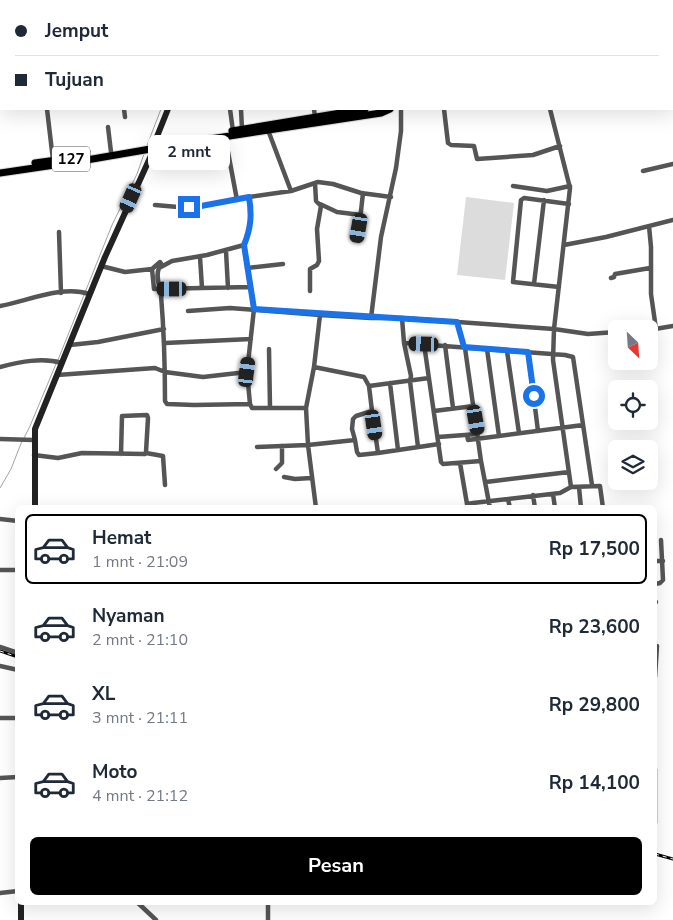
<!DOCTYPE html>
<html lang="id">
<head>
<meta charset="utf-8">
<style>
  :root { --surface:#fff; --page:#f6f6f7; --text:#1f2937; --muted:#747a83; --line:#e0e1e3; --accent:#000 }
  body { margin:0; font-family:"Nunito Sans",sans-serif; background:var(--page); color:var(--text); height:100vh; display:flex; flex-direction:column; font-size:19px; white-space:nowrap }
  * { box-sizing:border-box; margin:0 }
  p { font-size:16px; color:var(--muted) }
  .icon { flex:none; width:28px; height:28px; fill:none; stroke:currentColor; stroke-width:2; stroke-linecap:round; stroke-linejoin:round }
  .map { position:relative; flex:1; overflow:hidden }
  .sheet { position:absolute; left:15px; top:505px; width:642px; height:400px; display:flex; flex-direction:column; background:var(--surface); border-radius:8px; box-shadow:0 5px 20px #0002 }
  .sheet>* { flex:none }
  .top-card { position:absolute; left:0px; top:0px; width:674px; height:110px; box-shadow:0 5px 20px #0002; display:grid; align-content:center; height:110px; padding:0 15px; background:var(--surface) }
  .needle { width:32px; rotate:155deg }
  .tools { position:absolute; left:608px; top:320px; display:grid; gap:10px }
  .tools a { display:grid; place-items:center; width:50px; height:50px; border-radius:8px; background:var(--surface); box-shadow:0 5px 20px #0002; font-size:25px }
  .end { position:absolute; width:22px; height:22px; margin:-11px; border:6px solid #1a73e8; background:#fff; box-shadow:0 0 0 2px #fff }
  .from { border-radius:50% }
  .bubble { position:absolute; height:35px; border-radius:8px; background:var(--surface); box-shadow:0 5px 20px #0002; font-size:16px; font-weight:700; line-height:35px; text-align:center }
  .car { position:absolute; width:15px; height:30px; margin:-15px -8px; border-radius:6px; box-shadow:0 0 4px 1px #0007; background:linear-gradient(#222 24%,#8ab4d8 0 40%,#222 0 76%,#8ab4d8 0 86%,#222 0) }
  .top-card b { display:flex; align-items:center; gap:18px; height:48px; font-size:19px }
  .top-card b+b { border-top:1px solid var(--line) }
  .top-card i { width:12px; height:12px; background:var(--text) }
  ul { padding:9px 0 0; list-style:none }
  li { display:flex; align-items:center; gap:15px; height:70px; margin:0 10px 8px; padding:0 5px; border:2px solid transparent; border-radius:8px }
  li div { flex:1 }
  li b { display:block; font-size:19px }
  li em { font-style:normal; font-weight:700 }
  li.on { border-color:var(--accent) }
  li>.icon { width:45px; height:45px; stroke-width:1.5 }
  .cta { display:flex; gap:10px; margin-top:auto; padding:10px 15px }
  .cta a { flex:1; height:58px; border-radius:8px; background:var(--accent); color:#fff; font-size:20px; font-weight:700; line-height:58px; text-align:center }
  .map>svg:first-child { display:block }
  .garden { fill:#dcdcdc }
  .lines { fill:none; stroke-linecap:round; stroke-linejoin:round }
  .stream { stroke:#a3a3a3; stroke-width:1 }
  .primary-casing { stroke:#dbdbdb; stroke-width:9 }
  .street { stroke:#555; stroke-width:4.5 }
  .secondary { stroke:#222; stroke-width:6 }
  .primary { stroke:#000; stroke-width:7 }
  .rail-casing { stroke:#000; stroke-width:3 }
  .rail { stroke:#fff; stroke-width:1; stroke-dasharray:4; stroke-linecap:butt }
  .route { stroke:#1a73e8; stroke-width:6 }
  .labels { text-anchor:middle; stroke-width:5; stroke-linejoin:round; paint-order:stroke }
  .shield { fill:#fff; stroke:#4c4c4c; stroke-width:1 }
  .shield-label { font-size:15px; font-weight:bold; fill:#000 }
</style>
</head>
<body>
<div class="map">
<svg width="673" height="920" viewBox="0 0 673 920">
  <rect width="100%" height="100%" fill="#fff"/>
  <path class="garden" d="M466,197L514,203L505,280L457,275Z"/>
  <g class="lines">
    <path class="stream" d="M211,1V0
      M146,148L161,109
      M58,360L112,225L137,174L144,154
      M24,438L30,426L56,364
      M0,488L11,469L22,441"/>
    <defs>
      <path id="primary" d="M672,63H673
        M232,131L365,109
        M35,163L71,158
        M0,173L75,162L197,141L381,113L390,109"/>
    </defs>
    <use href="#primary" class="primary-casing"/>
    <path class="street" d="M8,0V1
      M36,0V1
      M574,0L575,1
      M270,1V0
      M316,1V0
      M471,1V0
      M0,25H1
      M0,46L1,45
      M0,88H1
      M672,91L673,93
      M47,109L53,160
      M124,109L125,117
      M230,109L233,131
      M241,109L242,129
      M314,109L315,117
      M444,109L448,143L451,145L474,146L477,159L533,155L560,146
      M108,127L111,152
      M268,130L291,191
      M225,136L237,200
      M643,171L673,164
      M513,186L547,191L570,186
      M320,204L337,212L361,215
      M155,205L178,207L201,206L249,197L291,191L318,182L333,184L361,193L391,197
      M649,226L651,247V294L656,329
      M59,232L61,293
      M358,238L363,193
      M244,245L207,255L172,261L159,268C155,277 160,286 161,295C164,331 165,365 165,401L167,404L194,405L250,404L247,372L254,309L244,245C251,228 252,215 249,197
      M564,245L606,237L673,220
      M226,251L228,288
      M200,257L202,288
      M162,265L160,262L152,269L154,289L250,287
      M101,266L125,272L152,269
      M247,268L283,264
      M611,278L614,277L615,274L650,268
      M534,284L544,200
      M559,287L513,282L521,200L524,198L569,204
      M310,291V269L317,265L319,261L317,229L321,206L316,201L315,183
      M0,306C27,301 63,285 89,294
      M188,311L230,308L320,315
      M371,318L381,237L396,168L401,131V109
      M402,318L404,343L565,355L573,357L592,485
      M457,322L464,347
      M649,330L673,326
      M165,343L251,339
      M404,343L411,376L410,381L418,447
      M424,344L441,462L443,464L481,461L465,348
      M70,345L98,342L164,329
      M445,345L453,408
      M269,349L270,408H306
      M487,349L499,436L583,425
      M507,351L519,433
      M528,352L538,431
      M0,367C20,362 42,357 62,363
      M314,367L364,377L369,386L372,411L356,416L353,419L352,429L355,440L308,445L316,508
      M57,375L155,368L165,372L203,377L247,372
      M390,383L398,450
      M369,386L429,378
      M250,404L252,408H270
      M372,411L378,453
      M434,411L474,406
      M467,435L468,440L499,436
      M438,437L478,434
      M0,439L34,440
      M355,440L357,452L359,455L378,453L439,444
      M257,447L308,445L306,408L314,367L320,315L371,318H402L554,329L588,334L616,332
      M146,453L163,456L165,485
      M34,455L58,458L82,453L145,454L146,452L148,418L147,415L122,416L121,454
      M481,461L490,508
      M460,463L467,504
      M276,469L282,463V446
      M284,477L295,479L311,478
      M486,482L569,472
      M571,487L600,486L603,508
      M579,487L581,508
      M553,494L555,508
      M533,495L535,508
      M508,499L510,508
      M468,508L467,504L473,503L560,493L571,487L553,360L554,329L570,188L550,109
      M0,519L18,521
      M655,561H663
      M0,570H18
      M655,584L660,583L663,580L661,540
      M655,602H656
      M0,647L18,653
      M0,666L18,670
      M655,677L657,646
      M0,718H18
      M655,769V823
      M0,778L18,777
      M0,893L18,891
      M137,902L156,920
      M268,902V920"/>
    <path class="secondary" d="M217,1L218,0
      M154,144L168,109
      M35,508V429L105,257L154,149
      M21,902V920"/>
    <use href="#primary" class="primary"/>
    <defs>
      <path id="rail" d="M0,651L18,657
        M655,854L673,859"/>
    </defs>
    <use href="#rail" class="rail-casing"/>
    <use href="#rail" class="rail"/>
  </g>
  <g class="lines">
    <path class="route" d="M189,207L201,206L249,197C252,215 251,228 244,245L254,309L457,322L464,347L528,352L534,396"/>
  </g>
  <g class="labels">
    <rect class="shield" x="52" y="146.5" width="38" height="25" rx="4"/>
    <g class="shield-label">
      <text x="71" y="164">127</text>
    </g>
  </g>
</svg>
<div class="tools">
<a><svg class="needle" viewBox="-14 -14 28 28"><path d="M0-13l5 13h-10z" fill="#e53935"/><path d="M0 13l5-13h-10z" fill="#747a83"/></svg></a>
<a><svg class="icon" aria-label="locate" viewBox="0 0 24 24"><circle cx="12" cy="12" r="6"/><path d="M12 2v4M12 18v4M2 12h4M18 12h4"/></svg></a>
<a><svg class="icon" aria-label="layers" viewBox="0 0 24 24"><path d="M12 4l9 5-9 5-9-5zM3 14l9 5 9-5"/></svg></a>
</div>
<i class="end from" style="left:534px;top:396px"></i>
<i class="end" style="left:189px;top:207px"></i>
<div class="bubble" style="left:148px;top:135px;width:82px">2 mnt</div>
<i class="car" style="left:131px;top:198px;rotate:204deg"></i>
<i class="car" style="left:359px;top:228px;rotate:190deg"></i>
<i class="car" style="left:172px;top:289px;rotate:270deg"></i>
<i class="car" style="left:424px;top:344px;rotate:272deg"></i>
<i class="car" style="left:247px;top:372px;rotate:7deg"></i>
<i class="car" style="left:476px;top:420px;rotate:170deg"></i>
<i class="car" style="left:374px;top:425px;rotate:172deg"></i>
<div class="top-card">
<b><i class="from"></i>Jemput</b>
<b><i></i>Tujuan</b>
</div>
<section class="sheet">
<ul>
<li class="on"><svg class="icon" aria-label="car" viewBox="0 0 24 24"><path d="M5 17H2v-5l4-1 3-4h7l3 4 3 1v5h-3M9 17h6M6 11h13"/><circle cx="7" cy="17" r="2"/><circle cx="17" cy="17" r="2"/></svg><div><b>Hemat</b><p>1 mnt · 21:09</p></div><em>Rp 17,500</em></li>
<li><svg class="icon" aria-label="car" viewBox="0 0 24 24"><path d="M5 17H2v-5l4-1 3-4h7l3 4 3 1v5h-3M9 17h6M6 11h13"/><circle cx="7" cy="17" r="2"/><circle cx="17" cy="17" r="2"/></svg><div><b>Nyaman</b><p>2 mnt · 21:10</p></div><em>Rp 23,600</em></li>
<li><svg class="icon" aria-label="car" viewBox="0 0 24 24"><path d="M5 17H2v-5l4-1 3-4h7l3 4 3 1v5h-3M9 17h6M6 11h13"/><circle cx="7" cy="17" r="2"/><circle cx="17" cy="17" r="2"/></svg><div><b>XL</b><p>3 mnt · 21:11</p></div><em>Rp 29,800</em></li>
<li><svg class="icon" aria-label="car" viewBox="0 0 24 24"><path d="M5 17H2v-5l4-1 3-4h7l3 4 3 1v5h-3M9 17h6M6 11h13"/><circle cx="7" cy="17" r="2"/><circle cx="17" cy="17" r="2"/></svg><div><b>Moto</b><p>4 mnt · 21:12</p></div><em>Rp 14,100</em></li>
</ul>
<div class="cta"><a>Pesan</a></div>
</section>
</div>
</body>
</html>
